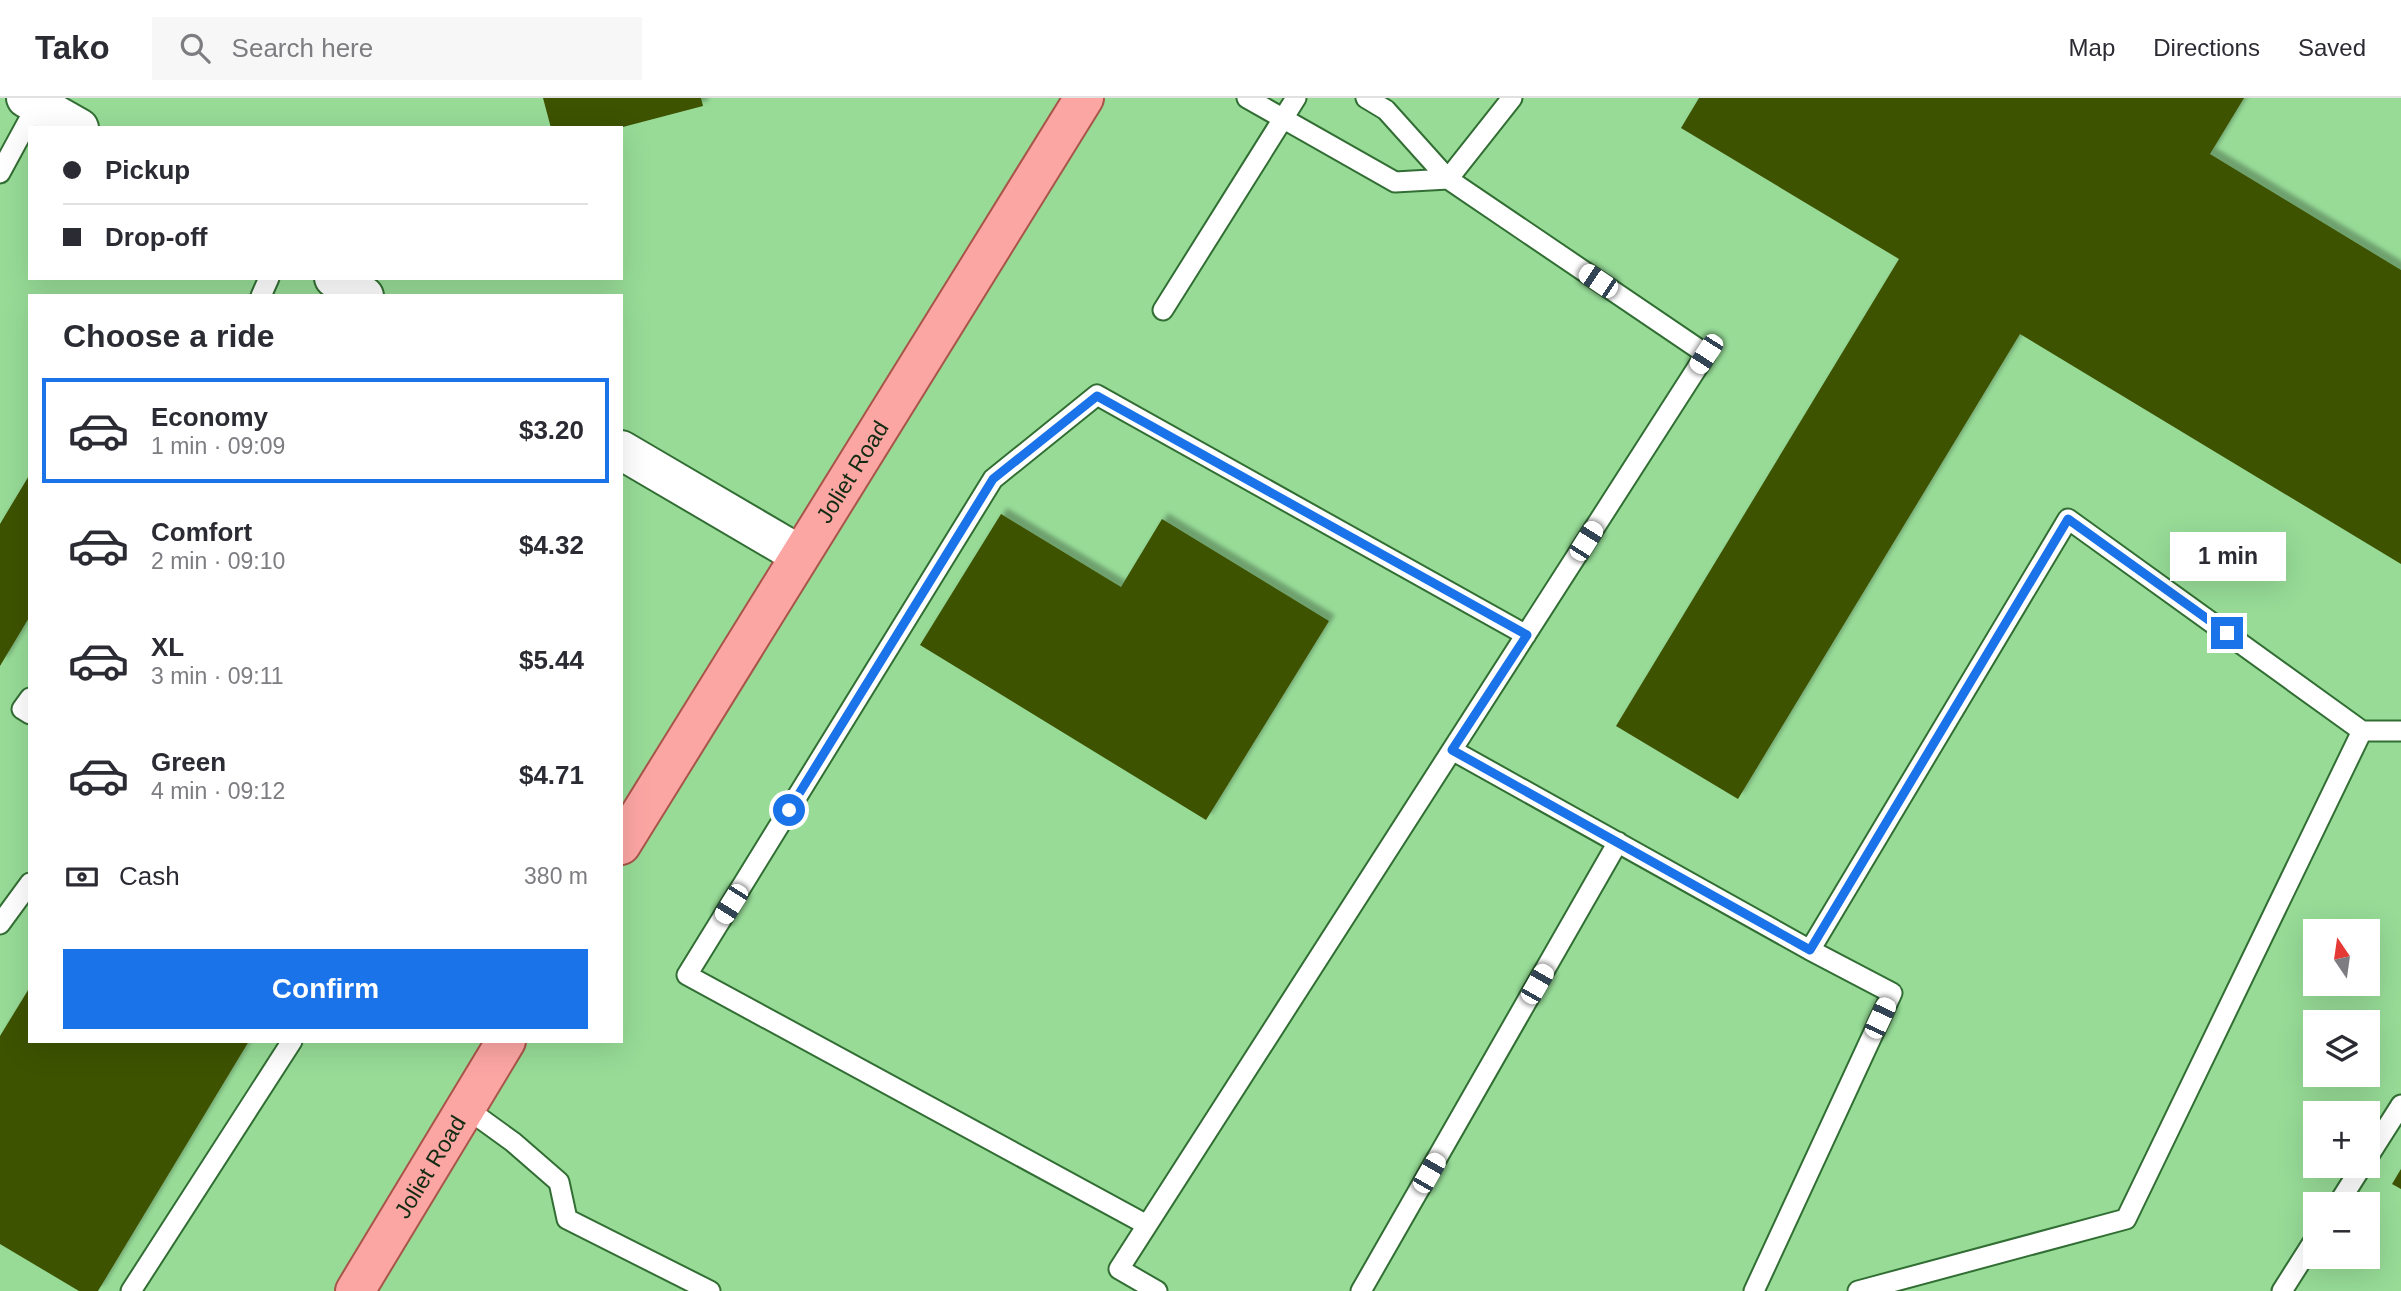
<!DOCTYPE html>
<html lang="en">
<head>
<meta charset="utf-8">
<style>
  :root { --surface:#fff; --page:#f7f7f7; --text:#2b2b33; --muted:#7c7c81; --line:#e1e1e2; --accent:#1a73e8 }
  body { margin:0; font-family:Helvetica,sans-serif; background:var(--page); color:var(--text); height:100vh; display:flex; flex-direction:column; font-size:26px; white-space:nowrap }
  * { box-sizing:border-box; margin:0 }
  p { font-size:23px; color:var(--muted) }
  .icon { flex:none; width:38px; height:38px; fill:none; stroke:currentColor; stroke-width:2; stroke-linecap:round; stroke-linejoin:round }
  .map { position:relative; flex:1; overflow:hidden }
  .panel { position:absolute; left:28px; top:196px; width:595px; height:749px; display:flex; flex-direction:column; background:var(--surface); border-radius:0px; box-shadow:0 7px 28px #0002 }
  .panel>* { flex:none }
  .banner { position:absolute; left:28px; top:28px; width:595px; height:154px; border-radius:0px; box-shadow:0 7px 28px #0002; display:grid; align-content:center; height:154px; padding:0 35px; background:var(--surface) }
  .needle { width:46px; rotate:347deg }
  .buttons { position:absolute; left:2303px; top:821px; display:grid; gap:14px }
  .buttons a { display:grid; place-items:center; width:77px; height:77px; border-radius:0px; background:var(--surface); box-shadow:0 7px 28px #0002; font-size:35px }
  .end { position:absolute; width:32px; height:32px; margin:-16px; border:9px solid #1a73e8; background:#fff; box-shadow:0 0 0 4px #fff }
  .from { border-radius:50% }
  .bubble { position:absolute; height:49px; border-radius:0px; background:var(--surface); box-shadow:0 7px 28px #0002; font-size:23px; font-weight:700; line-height:49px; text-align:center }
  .car { position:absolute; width:21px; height:42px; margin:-21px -10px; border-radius:9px; box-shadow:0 0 5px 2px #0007; background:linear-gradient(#fff 24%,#345 0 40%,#fff 0 76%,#345 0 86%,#fff 0) }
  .banner b { display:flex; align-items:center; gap:24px; height:66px; font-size:26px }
  .banner b+b { border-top:2px solid var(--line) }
  .banner i { width:18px; height:18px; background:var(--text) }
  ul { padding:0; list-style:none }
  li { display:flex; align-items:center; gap:21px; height:105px; margin:0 14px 10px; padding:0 21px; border:4px solid transparent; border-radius:0px }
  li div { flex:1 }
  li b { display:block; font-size:26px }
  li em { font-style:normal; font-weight:700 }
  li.active { border-color:var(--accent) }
  li>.icon { width:63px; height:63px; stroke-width:1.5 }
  h2 { padding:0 35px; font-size:32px; line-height:84px }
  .pay { display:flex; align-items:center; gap:18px; height:77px; padding:0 35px; font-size:26px }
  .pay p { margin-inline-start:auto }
  .cta { display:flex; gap:14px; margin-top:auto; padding:14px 35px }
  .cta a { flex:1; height:80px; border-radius:0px; background:var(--accent); color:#fff; font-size:28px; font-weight:700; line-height:80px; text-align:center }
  header { display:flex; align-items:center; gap:42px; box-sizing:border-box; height:98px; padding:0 35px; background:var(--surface); border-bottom:2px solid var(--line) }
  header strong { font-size:33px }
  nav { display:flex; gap:38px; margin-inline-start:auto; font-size:24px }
  .search { width:490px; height:63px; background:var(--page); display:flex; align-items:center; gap:18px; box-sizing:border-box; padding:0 24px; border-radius:0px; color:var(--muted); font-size:26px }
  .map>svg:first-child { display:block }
  .built { fill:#97db97; fill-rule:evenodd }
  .building { fill:#3e5203; filter:url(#shadow) }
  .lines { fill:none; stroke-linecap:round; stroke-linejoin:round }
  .lane-casing { stroke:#326e34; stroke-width:23 }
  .street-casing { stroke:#326e34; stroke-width:42 }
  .primary-casing { stroke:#a95449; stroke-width:42 }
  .lane { stroke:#fff; stroke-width:19 }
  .street { stroke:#fff; stroke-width:38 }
  .primary { stroke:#fca6a4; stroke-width:38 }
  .route { stroke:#1a73e8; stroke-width:9 }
  .labels { text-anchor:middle; stroke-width:7; stroke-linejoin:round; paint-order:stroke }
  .street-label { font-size:23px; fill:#122b12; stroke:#a7e6a6 }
</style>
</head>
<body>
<header>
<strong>Tako</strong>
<div class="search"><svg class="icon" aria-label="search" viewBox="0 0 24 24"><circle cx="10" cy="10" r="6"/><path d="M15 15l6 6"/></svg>Search here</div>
<nav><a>Map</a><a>Directions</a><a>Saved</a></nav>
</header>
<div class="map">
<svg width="2401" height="1193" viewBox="0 0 2401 1193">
  <defs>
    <filter id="shadow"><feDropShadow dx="6" dy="-6" stdDeviation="2" flood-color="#0004"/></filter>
  </defs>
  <rect width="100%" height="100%" fill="#a7e6a6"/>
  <path class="built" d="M0,0H2401V1193H0ZM30,30H621V180H30ZM30,198H621V943H30ZM2315,833H2368V886H2315ZM2315,924H2368V976H2315ZM2315,1015H2368V1068H2315ZM2315,1106H2368V1158H2315Z"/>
  <path class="building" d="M543,0H701L703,8L619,30H551Z
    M1699,0H2244L2210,56L2401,172V466L2020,236L1738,701L1616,628L1899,161L1681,30Z
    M30,376V518L0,568V426Z
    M1001,416L1121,489L1162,421L1329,523L1206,722L920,547Z
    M30,889V943H249L98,1193H79L0,1146V938Z
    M2401,1071V1091L2392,1086Z"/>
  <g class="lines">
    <defs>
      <path id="lane" d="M1247,0L1395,84L1448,81L1386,12L1366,0
        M0,75L38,5
        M261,198L269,180
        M1163,212L1296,0
        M30,600L22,611L30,616
        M1452,652L1810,852L2068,421L2362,633
        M0,826L30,785
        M466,1010L513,1044L559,1084L567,1121L710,1193
        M2368,1059L2401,1007
        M2338,1106L2362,1068
        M1147,1127L687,877L993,381L1097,297L1526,537
        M131,1193L292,943
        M1157,1193L1119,1171L1706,256L1448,81L1512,0
        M1361,1193L1618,744
        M1754,1193L1892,895L1810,852
        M1858,1193L2126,1121L2362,633H2401
        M2282,1193L2315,1141"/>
      <path id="street" d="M26,0L79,30
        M334,180L364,198
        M621,352L800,457"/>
      <g id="primary">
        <path id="s1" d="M621,747L1084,0"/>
        <path id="s2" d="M355,1193L506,943"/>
      </g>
    </defs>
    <use href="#lane" class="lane-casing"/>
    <use href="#street" class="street-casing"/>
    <use href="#primary" class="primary-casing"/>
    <use href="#lane" class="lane"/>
    <use href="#street" class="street"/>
    <use href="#primary" class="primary"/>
  </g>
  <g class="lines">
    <path class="route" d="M789,712L993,381L1097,298L1527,537L1452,652L1810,852L2068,421L2227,535"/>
  </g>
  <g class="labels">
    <g class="street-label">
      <text dy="8" stroke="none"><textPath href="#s1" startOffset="439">Joliet Road</textPath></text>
      <text dy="8" stroke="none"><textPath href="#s2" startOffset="145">Joliet Road</textPath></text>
    </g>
  </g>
</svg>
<div class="buttons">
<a><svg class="needle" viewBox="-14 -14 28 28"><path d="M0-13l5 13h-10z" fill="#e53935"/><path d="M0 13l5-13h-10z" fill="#7c7c81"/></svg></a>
<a><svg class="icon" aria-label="layers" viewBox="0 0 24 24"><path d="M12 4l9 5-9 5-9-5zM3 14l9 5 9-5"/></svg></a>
<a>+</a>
<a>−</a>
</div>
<i class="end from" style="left:789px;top:712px"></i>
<i class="end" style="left:2227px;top:535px"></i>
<div class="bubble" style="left:2170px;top:434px;width:116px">1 min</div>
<i class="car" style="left:1598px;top:183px;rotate:304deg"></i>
<i class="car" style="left:1706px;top:256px;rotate:213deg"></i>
<i class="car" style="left:1586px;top:443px;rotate:32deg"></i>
<i class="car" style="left:731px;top:806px;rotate:212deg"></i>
<i class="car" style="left:1537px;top:886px;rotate:30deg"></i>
<i class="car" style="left:1880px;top:920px;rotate:25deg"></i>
<i class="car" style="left:1429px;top:1075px;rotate:30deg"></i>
<div class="banner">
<b><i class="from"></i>Pickup</b>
<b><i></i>Drop-off</b>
</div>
<section class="panel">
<h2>Choose a ride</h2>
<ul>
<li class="active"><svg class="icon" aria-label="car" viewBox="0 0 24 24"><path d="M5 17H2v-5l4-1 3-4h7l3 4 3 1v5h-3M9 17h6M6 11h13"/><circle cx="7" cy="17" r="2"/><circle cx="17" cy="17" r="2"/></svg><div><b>Economy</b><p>1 min · 09:09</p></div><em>$3.20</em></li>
<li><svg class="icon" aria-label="car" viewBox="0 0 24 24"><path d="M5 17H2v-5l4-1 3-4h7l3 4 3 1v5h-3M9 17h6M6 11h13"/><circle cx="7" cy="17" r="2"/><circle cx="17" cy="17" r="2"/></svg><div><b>Comfort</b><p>2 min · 09:10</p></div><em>$4.32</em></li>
<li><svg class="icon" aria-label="car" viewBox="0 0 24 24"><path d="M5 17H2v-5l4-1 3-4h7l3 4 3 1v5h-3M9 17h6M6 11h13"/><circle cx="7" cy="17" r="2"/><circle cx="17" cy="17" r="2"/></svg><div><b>XL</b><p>3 min · 09:11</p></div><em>$5.44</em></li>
<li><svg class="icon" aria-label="car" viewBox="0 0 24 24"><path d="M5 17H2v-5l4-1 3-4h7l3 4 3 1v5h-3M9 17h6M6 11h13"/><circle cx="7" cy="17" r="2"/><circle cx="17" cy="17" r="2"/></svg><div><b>Green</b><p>4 min · 09:12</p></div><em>$4.71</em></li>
</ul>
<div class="pay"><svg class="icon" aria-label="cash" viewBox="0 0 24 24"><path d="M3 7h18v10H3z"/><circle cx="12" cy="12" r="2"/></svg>Cash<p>380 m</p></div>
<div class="cta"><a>Confirm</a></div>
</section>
</div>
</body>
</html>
